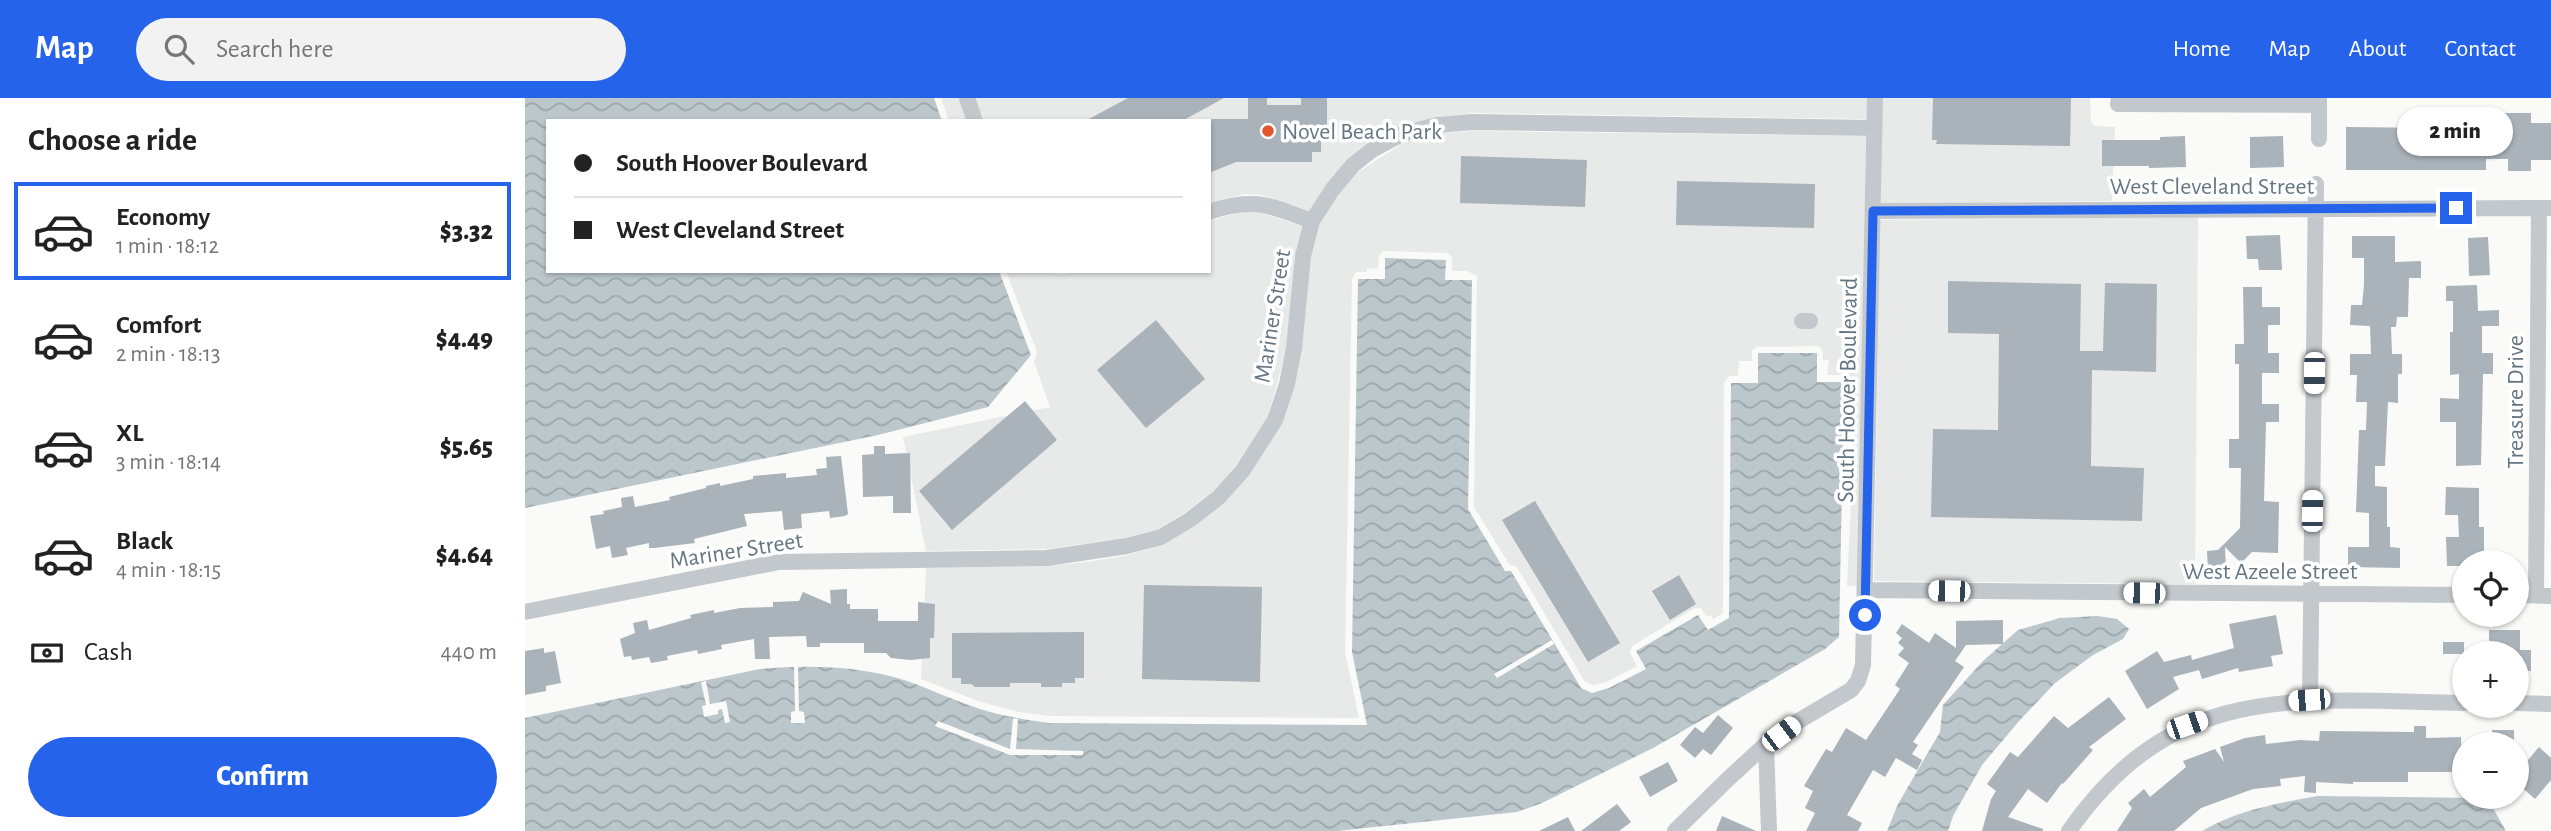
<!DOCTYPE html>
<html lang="en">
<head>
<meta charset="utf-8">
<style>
  :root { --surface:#fff; --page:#f2f2f2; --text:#222; --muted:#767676; --line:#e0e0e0; --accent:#2563eb }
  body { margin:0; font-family:"Alegreya Sans",sans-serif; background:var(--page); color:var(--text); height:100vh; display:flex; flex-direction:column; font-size:26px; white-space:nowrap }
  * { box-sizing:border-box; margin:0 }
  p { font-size:23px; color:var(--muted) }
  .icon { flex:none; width:38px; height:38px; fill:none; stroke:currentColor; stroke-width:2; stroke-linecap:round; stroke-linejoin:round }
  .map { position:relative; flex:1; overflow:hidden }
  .sheet { display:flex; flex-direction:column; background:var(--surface); width:525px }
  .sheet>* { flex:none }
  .guide { position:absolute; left:21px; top:21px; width:665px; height:154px; border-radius:0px; box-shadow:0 2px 5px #0004; display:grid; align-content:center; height:154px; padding:0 28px; background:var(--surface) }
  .fabs { position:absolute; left:1927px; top:452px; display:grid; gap:14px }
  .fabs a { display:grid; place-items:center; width:77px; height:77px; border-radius:50%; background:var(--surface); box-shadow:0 2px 5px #0004; font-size:35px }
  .end { position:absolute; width:32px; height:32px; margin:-16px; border:9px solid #2563eb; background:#fff; box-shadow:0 0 0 4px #fff }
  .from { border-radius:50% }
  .bubble { position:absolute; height:49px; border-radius:24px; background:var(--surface); box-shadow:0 2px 5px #0004; font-size:23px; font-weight:800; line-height:49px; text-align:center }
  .car { position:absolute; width:21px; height:42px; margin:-21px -10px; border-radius:9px; box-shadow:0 0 5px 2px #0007; background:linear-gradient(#fff 24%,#345 0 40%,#fff 0 76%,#345 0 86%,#fff 0) }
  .guide b { display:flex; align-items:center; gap:24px; height:66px; font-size:26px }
  .guide b+b { border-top:2px solid var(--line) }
  .guide i { width:18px; height:18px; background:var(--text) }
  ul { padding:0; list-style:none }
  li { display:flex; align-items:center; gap:21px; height:98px; margin:0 14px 10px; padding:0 14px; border:4px solid transparent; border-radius:0px }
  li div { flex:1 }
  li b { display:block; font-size:26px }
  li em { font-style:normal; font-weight:800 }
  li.active { border-color:var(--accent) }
  li>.icon { width:63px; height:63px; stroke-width:1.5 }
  h2 { padding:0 28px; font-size:32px; line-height:84px }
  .pay { display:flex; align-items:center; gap:18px; height:77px; padding:0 28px; font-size:26px }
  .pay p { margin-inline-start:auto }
  .primary-button { display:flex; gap:14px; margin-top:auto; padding:14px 28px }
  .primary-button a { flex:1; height:80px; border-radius:42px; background:var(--accent); color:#fff; font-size:28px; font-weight:800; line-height:80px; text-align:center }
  header { display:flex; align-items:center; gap:42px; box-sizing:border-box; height:98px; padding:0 35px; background:var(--accent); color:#fff }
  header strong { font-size:33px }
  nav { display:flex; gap:38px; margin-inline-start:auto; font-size:24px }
  .search { width:490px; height:63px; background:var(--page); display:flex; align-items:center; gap:18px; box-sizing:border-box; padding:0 24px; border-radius:38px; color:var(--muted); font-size:26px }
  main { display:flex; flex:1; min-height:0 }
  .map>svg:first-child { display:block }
  .built { fill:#e8e9e9 }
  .water { fill:url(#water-waves) }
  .pier { fill:#fafaf8 }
  .building { fill:#aab3b9 }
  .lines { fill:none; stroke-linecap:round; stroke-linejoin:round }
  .minor { stroke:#c3c8cc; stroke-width:16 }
  .route { stroke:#2563eb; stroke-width:9 }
  .poi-dot { fill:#e4572e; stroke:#fff; stroke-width:2.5 }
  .labels { text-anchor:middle; stroke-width:7; stroke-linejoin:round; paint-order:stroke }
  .poi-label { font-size:24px; fill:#657683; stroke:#fff; text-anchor:start }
  .street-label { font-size:24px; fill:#657683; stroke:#fff }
</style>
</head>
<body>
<header>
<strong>Map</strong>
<div class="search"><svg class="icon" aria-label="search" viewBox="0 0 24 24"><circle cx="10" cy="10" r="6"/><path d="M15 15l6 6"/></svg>Search here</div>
<nav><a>Home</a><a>Map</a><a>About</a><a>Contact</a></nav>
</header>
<main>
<section class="sheet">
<h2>Choose a ride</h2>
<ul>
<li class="active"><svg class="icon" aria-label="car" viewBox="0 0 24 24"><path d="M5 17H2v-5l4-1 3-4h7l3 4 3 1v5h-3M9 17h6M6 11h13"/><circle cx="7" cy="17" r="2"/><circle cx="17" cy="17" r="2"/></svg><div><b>Economy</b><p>1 min · 18:12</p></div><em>$3.32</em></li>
<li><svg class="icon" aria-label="car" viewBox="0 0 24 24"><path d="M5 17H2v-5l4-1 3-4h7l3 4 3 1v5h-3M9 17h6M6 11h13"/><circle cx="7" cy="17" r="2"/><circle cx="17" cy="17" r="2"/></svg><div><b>Comfort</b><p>2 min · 18:13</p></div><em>$4.49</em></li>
<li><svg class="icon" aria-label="car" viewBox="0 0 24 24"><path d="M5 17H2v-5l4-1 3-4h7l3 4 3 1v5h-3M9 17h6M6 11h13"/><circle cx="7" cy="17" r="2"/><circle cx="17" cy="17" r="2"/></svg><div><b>XL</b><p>3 min · 18:14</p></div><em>$5.65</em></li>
<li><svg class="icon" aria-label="car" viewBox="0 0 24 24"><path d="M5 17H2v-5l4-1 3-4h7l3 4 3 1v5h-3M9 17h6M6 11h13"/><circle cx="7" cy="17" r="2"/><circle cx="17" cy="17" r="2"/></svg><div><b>Black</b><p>4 min · 18:15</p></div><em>$4.64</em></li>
</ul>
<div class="pay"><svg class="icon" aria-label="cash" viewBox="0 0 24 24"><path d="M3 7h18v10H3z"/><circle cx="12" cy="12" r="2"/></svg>Cash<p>440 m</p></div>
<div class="primary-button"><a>Confirm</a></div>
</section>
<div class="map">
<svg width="2026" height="733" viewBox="0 0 2026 733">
  <defs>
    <pattern id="water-waves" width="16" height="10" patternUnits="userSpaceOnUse" patternTransform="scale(1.75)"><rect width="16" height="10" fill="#bbc7cb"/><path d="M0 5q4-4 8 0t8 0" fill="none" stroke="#9ca6aa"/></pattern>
  </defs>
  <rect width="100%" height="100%" fill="#fafaf8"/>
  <path class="built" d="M416,0H434L442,23H424Z
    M450,0H1342V21L947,15L911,19L876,28L823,61L801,87L784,113L736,97L719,96L684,105V23H459Z
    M1357,0H1565L1566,25L1570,28L1590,29L1587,103L1356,105Z
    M947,33L1341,38L1333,488H1322L1331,300L1325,296V282L1319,277H1302L1304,262H1298L1297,251L1292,248L1231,249L1227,253V263H1214L1213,278H1204L1199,285L1198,515L1188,521L1186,517L1182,519L1176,510H1170L1107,548L1105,555L1112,568L1082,584L1068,587L1060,584L992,469L984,466L949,409L952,178L942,173H927V160L923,155L858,153L854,158L853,171L842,170V174H831L827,181L820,554L834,620L524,618L494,614L456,604L396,581L401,470L523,468L562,464L604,457L639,446L670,428L698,406L723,377L757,325L785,159L794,127L812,98L833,74L880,44L913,35Z
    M720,113L733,114L778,128L770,157L762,249L743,319L712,366L689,392L662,413L633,431L601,440L522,451L401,453L378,339L525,309L509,264L512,254L481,173L541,176L550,173H684V123Z
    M1673,119L1670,486L1349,483L1355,122Z"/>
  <path class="water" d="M0,0H409L417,23H23V173H474L506,257L463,309L353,337L0,410Z
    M860,160L921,162L920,182H947L943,411L980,473H986L1056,590L1067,595L1084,590L1121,571L1111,553L1173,517L1183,532L1204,520L1206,285H1233V255H1292V284H1319L1314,539L1300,551L1128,650L1017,705L992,714L812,733H0V620L235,571C279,567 326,568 369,579C398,587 426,602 455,611C478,618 500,622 524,625L842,627L827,554L833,181H860Z
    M1572,518L1592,521L1604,531L1598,541L1568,557L1530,585L1495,622L1457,667L1428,718L1423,733H1362L1373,706L1415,634L1418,607L1458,563L1493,532L1535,520Z
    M1793,698L1957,700L1969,712L1981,733H1677C1713,712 1753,705 1793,698Z"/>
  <path class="pier" d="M1027,542L1029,546L972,580L969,576Z
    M269,568H273L274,613L279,614L280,625H266V614L270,613Z
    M181,583L185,606L201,603L205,624L200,625L197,611L193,612V616L179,619L177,608L181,607L176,584Z
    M488,620L493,621L491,651L558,653V657H485L410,628L413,623L485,651Z"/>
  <path class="building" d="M603,0H699L657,23H560Z
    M723,0H742V7H776V0H802V41H796V54H787V64H711L684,75V21H723Z
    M1408,0H1546L1545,48L1411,46L1412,42H1407Z
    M1972,15H2006V25H2026V62H2006V73H1983V61H1961V72H1821V29L1920,30V16H1941V27L1972,28Z
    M1660,38L1661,69L1624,70V68H1577V42H1635V39Z
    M1758,38L1759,69L1725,70V39Z
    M936,58L1062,62L1060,109L935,105Z
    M1152,83L1290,86L1289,130L1151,127Z
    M1755,137L1757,172H1734L1733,161H1722L1721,138Z
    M1827,138H1870V164L1896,163V180H1884L1883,219H1872L1871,229H1866L1867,256H1877V276H1873V305L1863,304L1860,368H1850V388L1862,389V429H1865V449L1875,450V470L1823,469V449H1844V415L1831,414L1834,332H1841L1842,304H1831L1832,277H1825V256H1846L1845,228L1825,227L1826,207H1837L1839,187V160H1827Z
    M1963,139L1965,177L1944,178L1943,140Z
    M1423,183L1556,186L1555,253H1578L1580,185L1632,186L1631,274L1567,272L1566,368L1619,370L1617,423L1406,419L1408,331L1473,332L1474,236L1423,235Z
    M1952,187L1953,213L1974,212V228H1957V255H1968V276H1958L1956,367L1931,368V324H1915V300L1934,301V276L1925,277V234H1928V203H1921V188Z
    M1718,189H1737V209H1755V227H1743V255H1754V275H1737V306H1754V324H1741L1739,403L1754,404L1753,455L1727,454L1716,465L1700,449L1701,471L1683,472L1682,453L1693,452L1715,430L1716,370H1704V341H1714V266H1710V246H1719Z
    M631,222L680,281L621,330L572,272Z
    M500,303L532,342L427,432L394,393Z
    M349,348H360V356L385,355L386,415H368V398L338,399L337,357L349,356Z
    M316,358L323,416L320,418L305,420L304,413L276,416L277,430L259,432L257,413L219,416L222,428L169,441L170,445L129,450H124V445L101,450L103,457L87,460L85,448L71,451L65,418L79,416L78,413L97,409L96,400L108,398L110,409L145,402L144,399L181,390V388L195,385V388L228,381V378L261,375V380L292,377L291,371L302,370L301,359Z
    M1921,389L1954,390V429H1959V464H1939V468H1922L1921,439H1934L1933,417H1920Z
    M1010,403L1095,545L1063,564L977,422Z
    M1154,477L1171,506L1145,522L1127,493Z
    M619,487L737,489L735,584L617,581Z
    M322,491V506H325V511H353V523H393V504L410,506L409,540H405V560L385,562L366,560L361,555H339V545H295V549H282L281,538L244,539L245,561H230L229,541L196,547L197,551L173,556L172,552L142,558L143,562L126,565L124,559L107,562L106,558L99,559L95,541L110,535L108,525L122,522L124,532L166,520L165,517L189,512V515L215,510L248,509V504L274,503L278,494L306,506L305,492Z
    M1751,517L1758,556L1746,558L1748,568L1714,574L1713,570L1677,581L1674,572L1648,579L1654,591L1622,611L1600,573L1632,553L1639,564L1666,557L1667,562L1709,550L1704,526Z
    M1478,522V546L1441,547L1430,563L1439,569L1388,644L1393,647L1387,656L1397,662L1392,672L1371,660L1360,679L1348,672L1322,717L1337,725L1333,733H1281L1290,715L1280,710L1288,693L1279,688L1301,651L1307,654L1321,630L1341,642L1375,591L1370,587L1384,565L1373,557L1379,550L1373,545L1377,540L1371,535L1377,526L1404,545L1410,535L1431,550V523Z
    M1964,532H1995V552H2006V573L1992,572V555H1964Z
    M559,534V580H550V585H537V589H516V585H485V589H450L446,586H436V580H427V535Z
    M1918,544H1939V556H1918Z
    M19,550V555L30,553L36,585L21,588V593L0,597V553Z
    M1584,599L1601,621L1564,649L1568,652L1538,686L1537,685L1522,705L1503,691L1483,719L1518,731V733H1457L1466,701L1471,693L1462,686L1485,654L1493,659L1529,618L1543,630Z
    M1193,617L1208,630L1186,657L1178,651L1170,660L1155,647L1170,629L1178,635Z
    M1889,628H1901V640L1936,639L1937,674H1883V684H1828V686L1791,684V695L1779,694L1780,678L1755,681L1756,688L1728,691L1676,710L1649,733H1592L1607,710L1603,705L1619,691L1625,699L1661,669L1658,663L1690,651L1699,664L1695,649L1720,640L1740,637L1741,646L1775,642L1794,643L1795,633L1889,634Z
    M1967,632H1989V644H1967Z
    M2014,649L2026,660V682L2010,701L1992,685V675Z
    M1143,664L1153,683L1125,699L1114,679Z
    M1092,706L1106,724L1094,733H1056Z
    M1197,718L1231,733H1191Z
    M1043,719L1050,733H1014Z"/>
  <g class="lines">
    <path class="minor" d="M442,0L450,23
      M1594,0L1593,6L1794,7
      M1794,41V0
      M1348,113L2026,110
      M684,114C728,98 746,108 787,123
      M1277,223H1285
      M1341,492L1939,497
      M1992,497L2026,498
      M2011,497L2014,110
      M0,514L254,464L522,460L602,448L636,439L666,421L694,399L718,372L750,322L762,286L769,250L778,158L787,123L807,92L828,67L847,52L877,36L912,27L947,24L1349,30
      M1785,602L1791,86
      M1992,605L2026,606
      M1241,646L1270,625L1326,592L1333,583L1338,567L1350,0
      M1150,733L1203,681L1241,646L1244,733
      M1544,733C1650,581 1775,602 1939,605"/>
  </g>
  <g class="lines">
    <path class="route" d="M1340,517L1348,113L1931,110"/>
  </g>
  <circle class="poi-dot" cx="743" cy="33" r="7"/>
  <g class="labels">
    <g class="poi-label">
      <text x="757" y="41">Novel Beach Park</text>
    </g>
    <g class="street-label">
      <text x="1687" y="96">West Cleveland Street</text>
      <text transform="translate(747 218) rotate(-81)" y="8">Mariner Street</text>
      <text transform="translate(1322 292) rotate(-89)" y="8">South Hoover Boulevard</text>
      <text transform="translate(1990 304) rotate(-90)" y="8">Treasure Drive</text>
      <text transform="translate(211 452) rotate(-9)" y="8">Mariner Street</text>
      <text x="1745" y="481">West Azeele Street</text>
    </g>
  </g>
</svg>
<div class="fabs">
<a><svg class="icon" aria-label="locate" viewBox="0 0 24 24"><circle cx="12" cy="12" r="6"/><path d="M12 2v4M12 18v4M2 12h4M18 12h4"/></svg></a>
<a>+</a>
<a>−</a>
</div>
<i class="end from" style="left:1340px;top:517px"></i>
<i class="end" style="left:1931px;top:110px"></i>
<div class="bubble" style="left:1872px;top:9px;width:116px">2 min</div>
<i class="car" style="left:1789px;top:275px;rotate:181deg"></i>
<i class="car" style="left:1787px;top:413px;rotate:1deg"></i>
<i class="car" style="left:1424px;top:493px;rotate:271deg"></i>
<i class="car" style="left:1619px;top:495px;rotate:271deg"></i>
<i class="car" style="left:1784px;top:602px;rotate:266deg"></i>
<i class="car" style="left:1662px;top:627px;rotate:71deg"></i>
<i class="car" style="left:1256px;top:636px;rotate:53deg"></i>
<div class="guide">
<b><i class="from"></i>South Hoover Boulevard</b>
<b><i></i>West Cleveland Street</b>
</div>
</div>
</main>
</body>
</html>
